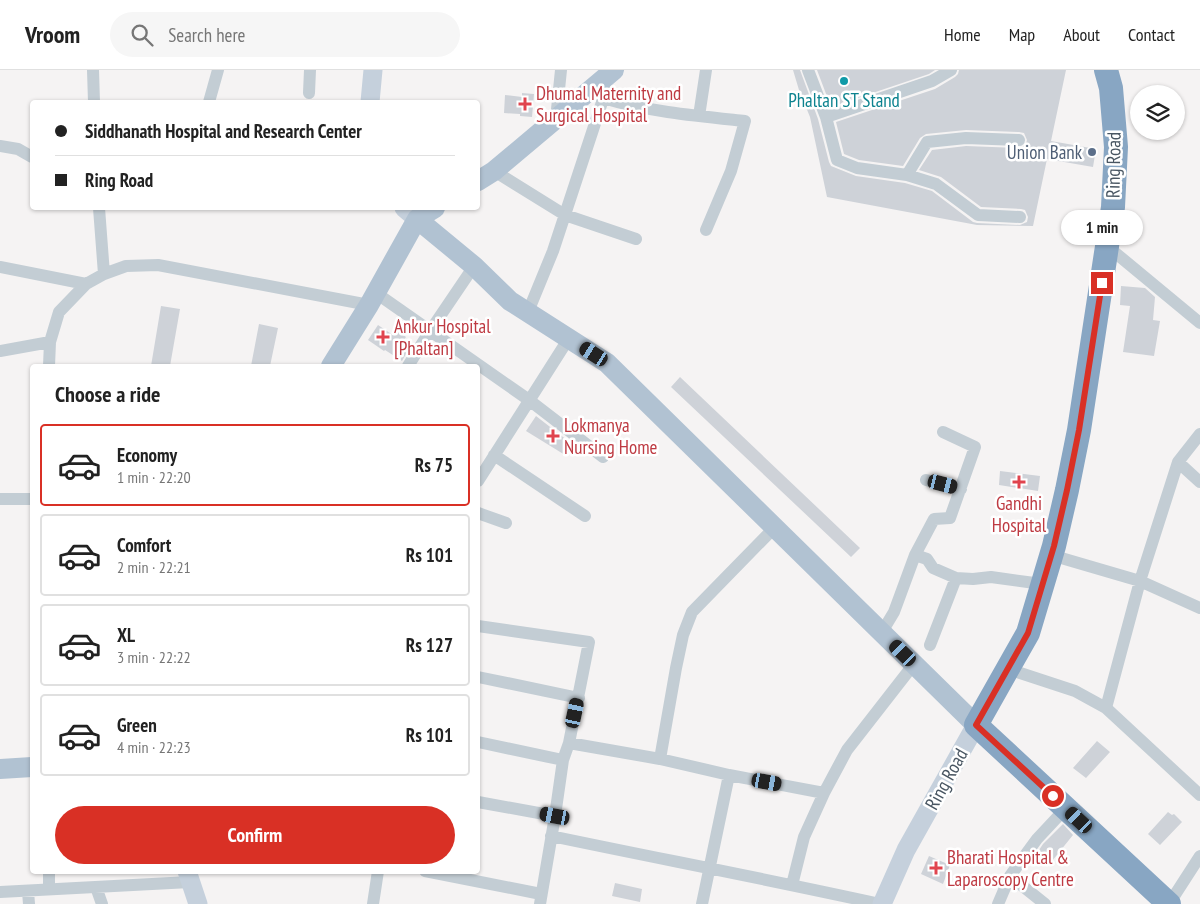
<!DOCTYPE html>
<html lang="en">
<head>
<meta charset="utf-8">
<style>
  :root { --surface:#fff; --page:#f6f6f6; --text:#222; --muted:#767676; --line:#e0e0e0; --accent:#d93025 }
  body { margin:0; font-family:"PT Sans Narrow",sans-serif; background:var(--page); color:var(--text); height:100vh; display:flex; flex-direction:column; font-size:19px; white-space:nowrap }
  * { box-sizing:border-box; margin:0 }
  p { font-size:16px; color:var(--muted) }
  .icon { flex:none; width:28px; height:28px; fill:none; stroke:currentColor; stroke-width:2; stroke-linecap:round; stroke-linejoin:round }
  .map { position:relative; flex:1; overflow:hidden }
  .side { position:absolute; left:30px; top:294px; width:450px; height:510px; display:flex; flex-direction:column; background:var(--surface); border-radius:5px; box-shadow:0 1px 4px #0004 }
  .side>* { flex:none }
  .banner { position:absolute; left:30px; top:30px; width:450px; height:110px; border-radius:5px; box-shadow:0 1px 4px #0004; display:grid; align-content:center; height:110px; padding:0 25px; background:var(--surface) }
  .buttons { position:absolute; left:1130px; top:15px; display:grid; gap:10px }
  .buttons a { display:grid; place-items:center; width:55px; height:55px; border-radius:50%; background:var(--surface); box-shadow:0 1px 4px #0004; font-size:25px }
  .end { position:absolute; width:22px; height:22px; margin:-11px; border:6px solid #d93025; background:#fff; box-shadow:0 0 0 2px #fff }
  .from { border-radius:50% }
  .bubble { position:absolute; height:35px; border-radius:18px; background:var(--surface); box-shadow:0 1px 4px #0004; font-size:16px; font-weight:800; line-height:35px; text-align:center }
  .car { position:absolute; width:15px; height:30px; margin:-15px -8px; border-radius:6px; box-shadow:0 0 4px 1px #0007; background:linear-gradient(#222 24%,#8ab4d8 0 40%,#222 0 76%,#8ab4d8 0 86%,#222 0) }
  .banner b { display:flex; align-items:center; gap:18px; height:48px; font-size:19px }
  .banner b+b { border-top:1px solid var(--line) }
  .banner i { width:12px; height:12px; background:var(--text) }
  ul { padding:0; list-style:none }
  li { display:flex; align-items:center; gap:15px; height:82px; margin:0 10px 8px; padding:0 15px; border:2px solid var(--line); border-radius:5px }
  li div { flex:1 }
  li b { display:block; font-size:19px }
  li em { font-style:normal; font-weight:800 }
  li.selected { border-color:var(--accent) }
  li>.icon { width:45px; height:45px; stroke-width:1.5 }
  h2 { padding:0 25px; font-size:22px; line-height:60px }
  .primary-button { display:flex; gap:10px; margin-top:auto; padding:10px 25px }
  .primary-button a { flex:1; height:58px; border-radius:30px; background:var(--accent); color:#fff; font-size:20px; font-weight:800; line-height:58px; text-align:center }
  header { display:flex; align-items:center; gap:30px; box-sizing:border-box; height:70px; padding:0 25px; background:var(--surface); border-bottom:1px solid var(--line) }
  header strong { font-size:24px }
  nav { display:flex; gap:28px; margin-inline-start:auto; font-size:18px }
  .search { width:350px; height:45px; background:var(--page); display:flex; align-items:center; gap:12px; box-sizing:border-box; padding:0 18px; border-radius:28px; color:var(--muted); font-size:19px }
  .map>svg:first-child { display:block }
  .building { fill:#ced2d8 }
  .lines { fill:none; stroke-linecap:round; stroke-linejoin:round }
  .street { stroke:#c3cdd4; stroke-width:12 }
  .secondary { stroke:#c5d0dc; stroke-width:19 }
  .primary { stroke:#b1c2d2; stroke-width:20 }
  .highway { stroke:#88a6c3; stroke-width:24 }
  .route { stroke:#d93025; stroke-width:6 }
  .culture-dot { fill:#0f9aa8; stroke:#fff; stroke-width:2 }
  .health-dot { fill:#e0444e; stroke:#fff; stroke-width:2 }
  .service-dot { fill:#5c6f8a; stroke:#fff; stroke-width:2 }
  .labels { text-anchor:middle; stroke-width:5; stroke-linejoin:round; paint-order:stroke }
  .health-label { font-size:19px; fill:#be3a42; stroke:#fff; text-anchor:start }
  .culture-label { font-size:19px; fill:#0d838f; stroke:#fff }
  .service-label { font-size:19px; fill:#4e5e75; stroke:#fff; text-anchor:end }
  .street-label { font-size:19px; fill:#495662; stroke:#fff }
</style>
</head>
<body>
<header>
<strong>Vroom</strong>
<div class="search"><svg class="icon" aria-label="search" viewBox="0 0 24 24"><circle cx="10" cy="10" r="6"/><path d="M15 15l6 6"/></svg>Search here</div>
<nav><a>Home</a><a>Map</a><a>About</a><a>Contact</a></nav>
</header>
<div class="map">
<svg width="1200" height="834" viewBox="0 0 1200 834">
  <rect width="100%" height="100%" fill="#f5f3f3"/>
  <path class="building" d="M793,0H800L818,49L829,92L831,96L856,106L905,113L932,121L973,152L977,153L1020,155L1027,152L1028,147L1025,140L1021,139L981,137L941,107L919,100L932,80L966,76L1019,78L1023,77L1026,74L1027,70L1024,63L1019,62L966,60L926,64L920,68L903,96L859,90L844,84L836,52L935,19L955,7L958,4L959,0H1066L1051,71L1096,79L1093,97L1047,89L1033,156L977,155L827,127L810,47L799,20Z
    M817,0H935L929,4L831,37Z
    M522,23L534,24L532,47L520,46V44L504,43L505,25L522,27Z
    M1121,216L1145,218L1155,227L1153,250L1160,251L1154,286L1123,282L1130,236L1120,235Z
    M161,236L180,239L170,296H151Z
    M259,254L278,258L270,296H251Z
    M378,255L393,265L397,260L406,267L403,271L410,277L402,291L385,280L384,281L368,270Z
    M680,307L860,478L851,487L671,317Z
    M536,346L572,374L565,385L526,361Z
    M1000,401L1040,406L1038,421L999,415Z
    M1097,671L1110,682L1086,708L1073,698Z
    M1168,742L1172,745L1174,744L1182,752L1160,775L1148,764Z
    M1063,754L1073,765L1048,796L1035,786L1043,774Z
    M929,786L950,795L943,814L921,804Z
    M615,813L642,819L640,832L612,826Z"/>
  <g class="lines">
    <path class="street" d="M93,0L94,32
      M808,0L826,47L932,11L951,0
      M309,23L310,0
      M603,28C650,42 697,46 745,51L731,101L706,160
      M209,32L218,0
      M699,46L706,0
      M826,47L837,90L857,98L907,105L927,72L966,68L1019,70
      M556,49L561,0
      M0,76L18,79L32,87
      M494,101L565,145L636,169
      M907,105L936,114L978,145L1020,147
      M99,138L104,204
      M1107,176L1200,253
      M0,197L86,214
      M376,223L529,330L603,387
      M528,242L553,181L606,20
      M0,281L50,272
      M49,296L50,272L59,242L86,214L104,204L126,196L158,195L369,235
      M408,296L430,261L474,196
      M494,385L585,446
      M1178,392L1200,412
      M926,410L961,419
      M478,411L569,268
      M0,429H32
      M478,443L506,453
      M915,485L927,489L933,498L956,508L973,509L991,507L1042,514
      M1051,485L1140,511L1200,538
      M478,556L589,572L569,673L563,690L555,746L540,834
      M882,562L894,542L915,485L934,449L950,448L975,377L943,362
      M930,575L956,508
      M1008,599L1075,621L1106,638L1200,725
      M478,607L579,628
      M1106,638L1140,511L1178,392L1200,364
      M478,672L563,690
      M569,673L660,689L729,705L824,723
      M660,689L676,598L683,565L692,542L775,457
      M478,732L555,746
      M551,766C661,789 771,810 880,834
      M425,801L541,824
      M1010,806L1037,769L1066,738
      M792,815L804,767L824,723L847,680L914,594
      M96,817L102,834
      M49,819V801
      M28,821L29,834
      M0,822L190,812
      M373,834L378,801
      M702,834L729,705
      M998,834L1010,806L1045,834
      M1169,834L1200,786"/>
    <path class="secondary" d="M370,32L373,0
      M404,138L417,149
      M187,801L198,834
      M882,834L906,780L976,655"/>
    <path class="primary" d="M478,111L494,101L614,0
      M417,149L474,196L510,231L607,293L976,655
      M331,296L369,235L417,149L435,138
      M0,699L32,697"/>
    <path class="highway" d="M1106,0L1111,18L1116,77L1113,137L1079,360L1067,420L1054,476L1028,563L976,655L1169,834"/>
  </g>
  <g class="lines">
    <path class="route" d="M1053,726L976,655L1028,563L1054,476L1067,420L1079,360L1102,213"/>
  </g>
  <circle class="culture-dot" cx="844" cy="11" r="5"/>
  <g class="health-dot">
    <path d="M522.5 26.5h5v5h5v5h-5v5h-5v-5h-5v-5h5z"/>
    <path d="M380.5 259.5h5v5h5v5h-5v5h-5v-5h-5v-5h5z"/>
    <path d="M550.5 358.5h5v5h5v5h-5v5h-5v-5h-5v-5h5z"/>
    <path d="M1016.5 404.5h5v5h5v5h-5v5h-5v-5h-5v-5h5z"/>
    <path d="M933.5 790.5h5v5h5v5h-5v5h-5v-5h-5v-5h5z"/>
  </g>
  <circle class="service-dot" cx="1092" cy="82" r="5"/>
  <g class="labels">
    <g class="health-label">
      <text x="536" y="30">Dhumal Maternity and<tspan x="536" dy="22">Surgical Hospital</tspan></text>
      <text x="394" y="263">Ankur Hospital<tspan x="394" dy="22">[Phaltan]</tspan></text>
      <text x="564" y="362">Lokmanya<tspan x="564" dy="22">Nursing Home</tspan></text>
      <text x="1019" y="440" text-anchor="middle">Gandhi<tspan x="1019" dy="22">Hospital</tspan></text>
      <text x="947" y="794">Bharati Hospital &amp;<tspan x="947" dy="22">Laparoscopy Centre</tspan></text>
    </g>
    <g class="culture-label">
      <text x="844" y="37">Phaltan ST Stand</text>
    </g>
    <g class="service-label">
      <text x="1082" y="89">Union Bank</text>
    </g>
    <g class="street-label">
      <text transform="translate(1113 95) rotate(-89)" y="7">Ring Road</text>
      <text transform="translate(946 709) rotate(-61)" y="7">Ring Road</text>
    </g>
  </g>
</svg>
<div class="buttons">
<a><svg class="icon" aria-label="layers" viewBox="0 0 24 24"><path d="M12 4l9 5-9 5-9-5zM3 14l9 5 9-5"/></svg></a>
</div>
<i class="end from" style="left:1053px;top:726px"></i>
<i class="end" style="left:1102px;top:213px"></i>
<div class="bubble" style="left:1061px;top:140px;width:82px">1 min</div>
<i class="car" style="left:594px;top:284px;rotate:303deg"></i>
<i class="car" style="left:943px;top:414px;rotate:104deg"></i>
<i class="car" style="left:903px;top:583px;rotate:314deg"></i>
<i class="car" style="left:575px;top:643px;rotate:12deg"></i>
<i class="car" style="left:767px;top:712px;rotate:100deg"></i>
<i class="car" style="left:555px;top:746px;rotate:281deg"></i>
<i class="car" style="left:1079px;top:750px;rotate:313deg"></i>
<div class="banner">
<b><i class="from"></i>Siddhanath Hospital and Research Center</b>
<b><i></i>Ring Road</b>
</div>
<section class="side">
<h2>Choose a ride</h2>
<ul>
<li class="selected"><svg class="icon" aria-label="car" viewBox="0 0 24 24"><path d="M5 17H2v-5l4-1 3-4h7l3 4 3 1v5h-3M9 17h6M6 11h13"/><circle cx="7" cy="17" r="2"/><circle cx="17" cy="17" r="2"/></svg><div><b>Economy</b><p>1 min · 22:20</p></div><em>Rs 75</em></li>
<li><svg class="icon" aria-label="car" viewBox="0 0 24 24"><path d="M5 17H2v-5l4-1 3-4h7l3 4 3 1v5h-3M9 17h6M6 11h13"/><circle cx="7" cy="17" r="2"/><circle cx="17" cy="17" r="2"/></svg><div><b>Comfort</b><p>2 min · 22:21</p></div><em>Rs 101</em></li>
<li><svg class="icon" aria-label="car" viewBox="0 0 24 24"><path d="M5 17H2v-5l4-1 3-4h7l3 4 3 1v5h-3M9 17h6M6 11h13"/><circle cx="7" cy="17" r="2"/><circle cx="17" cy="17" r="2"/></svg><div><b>XL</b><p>3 min · 22:22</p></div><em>Rs 127</em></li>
<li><svg class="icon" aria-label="car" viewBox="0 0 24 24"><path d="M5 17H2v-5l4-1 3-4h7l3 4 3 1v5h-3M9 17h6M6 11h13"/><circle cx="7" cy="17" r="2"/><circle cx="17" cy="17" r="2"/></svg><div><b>Green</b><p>4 min · 22:23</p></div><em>Rs 101</em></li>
</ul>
<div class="primary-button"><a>Confirm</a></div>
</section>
</div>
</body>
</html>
